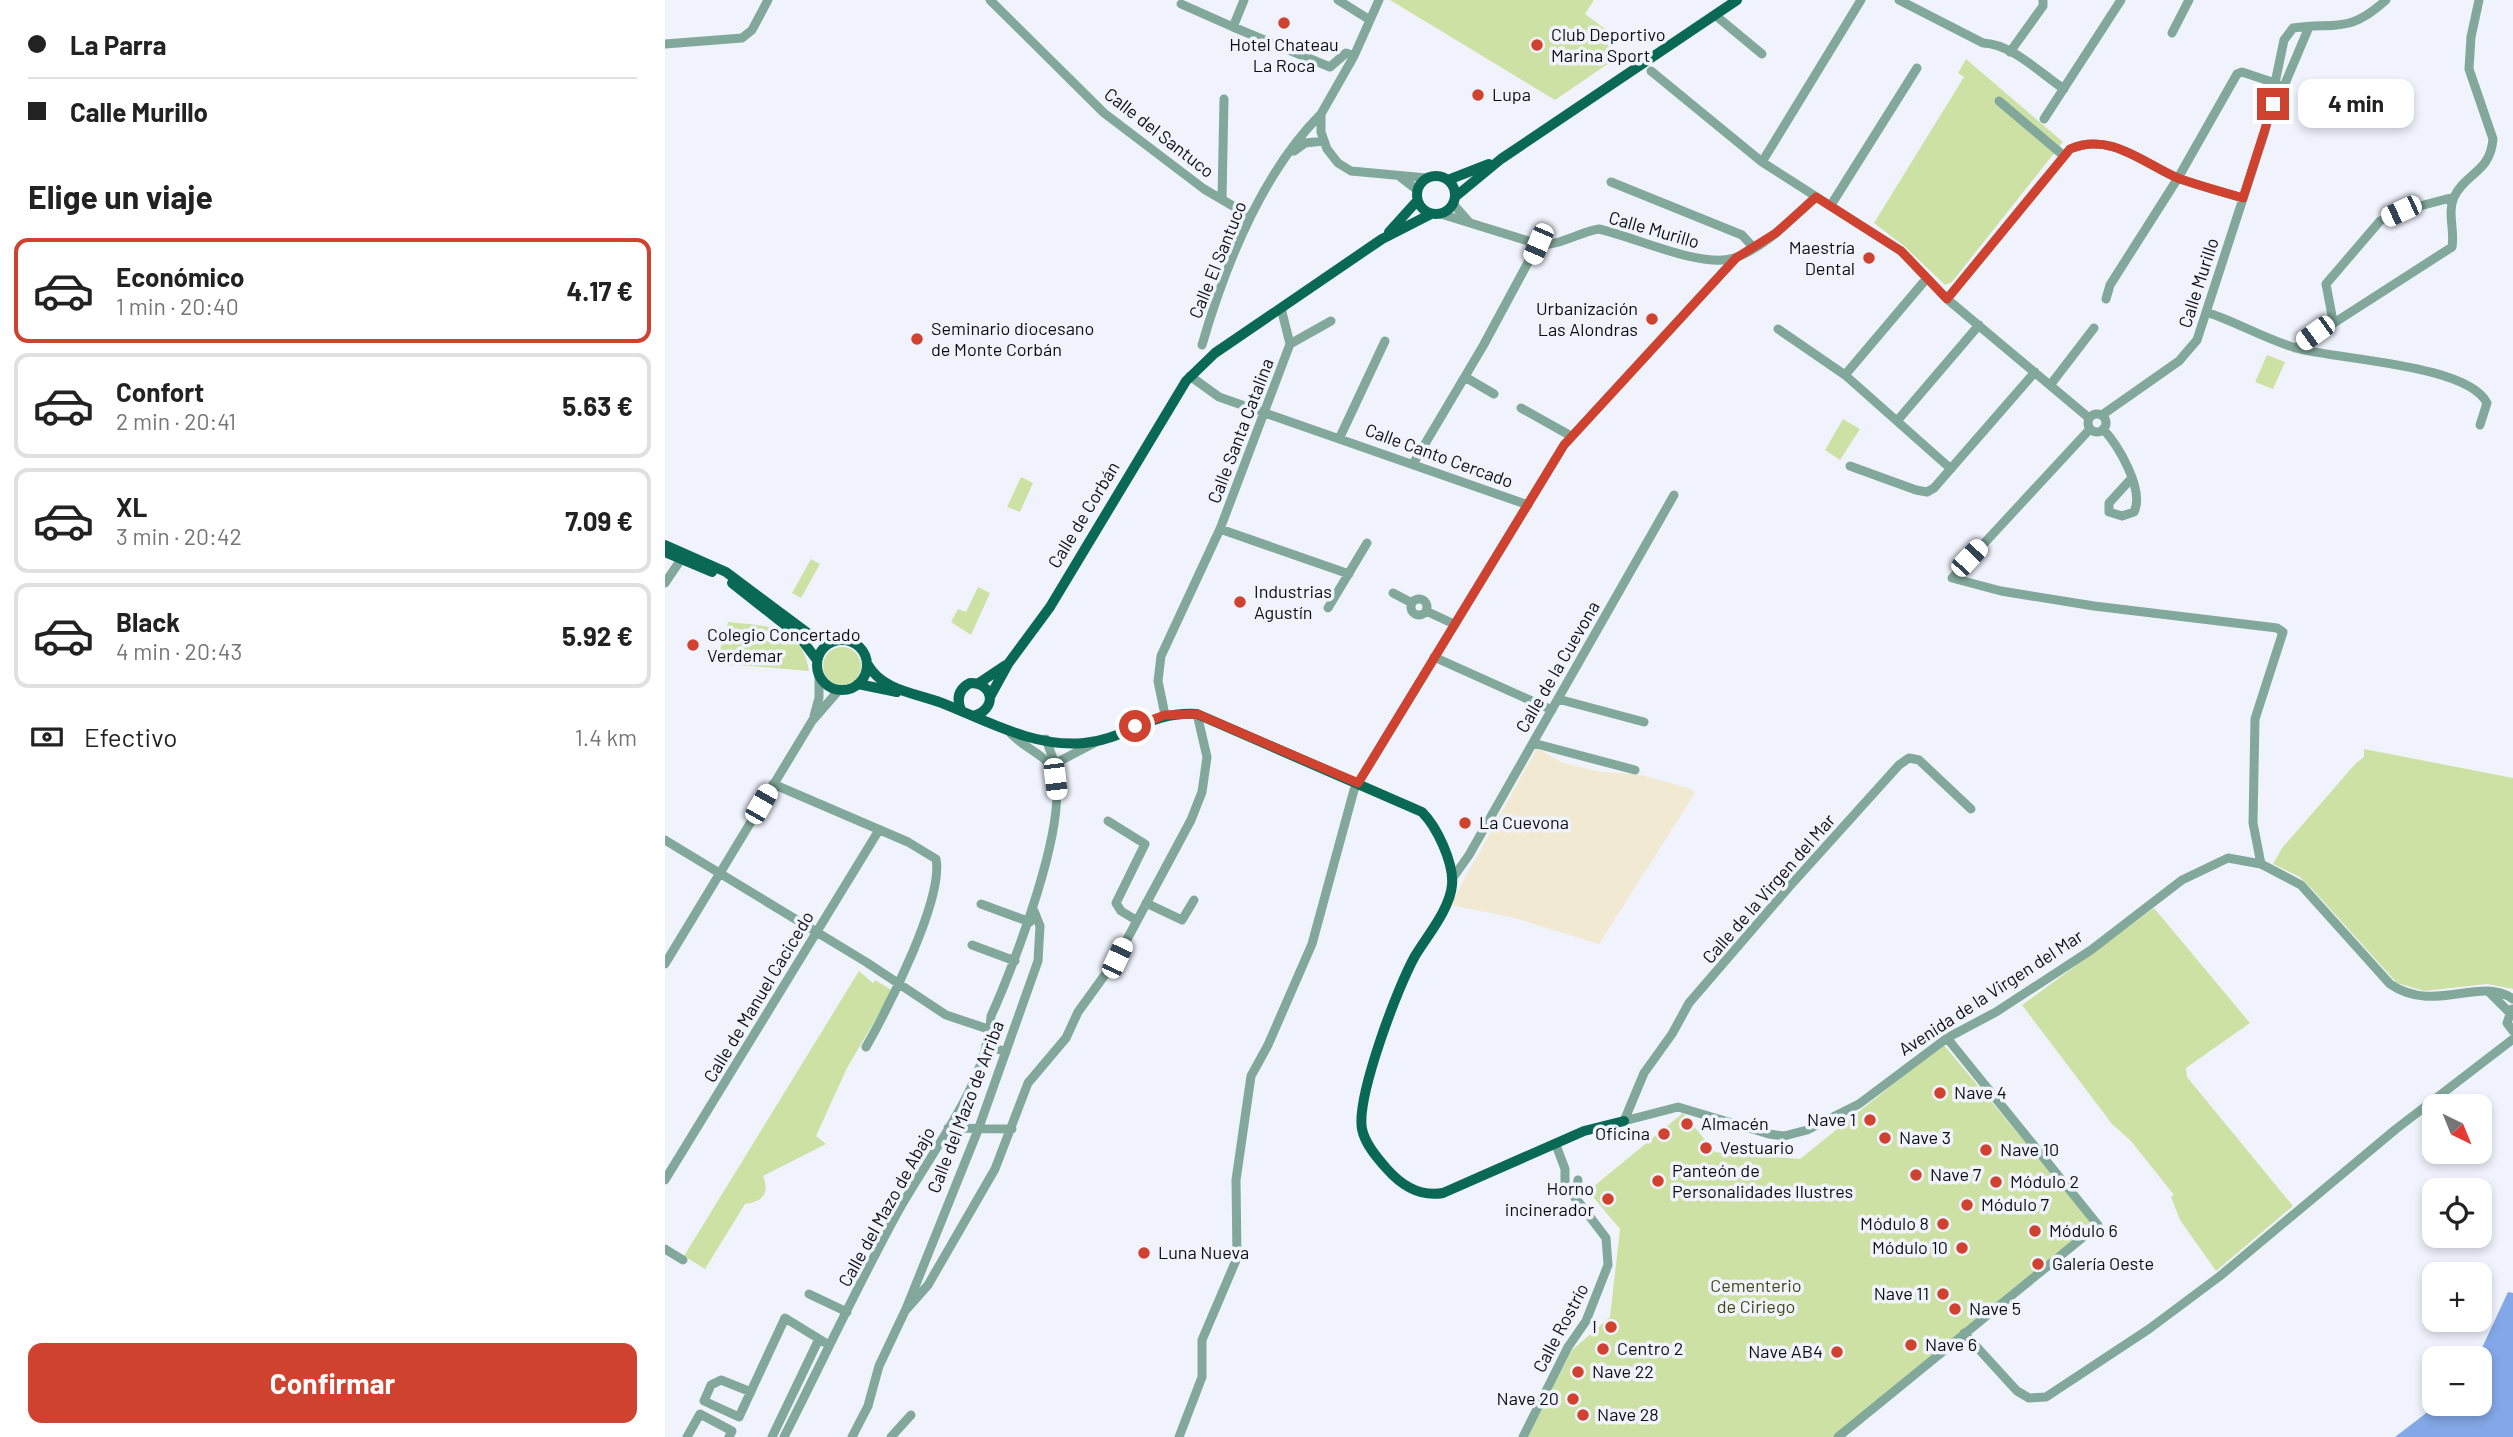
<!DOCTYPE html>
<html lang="es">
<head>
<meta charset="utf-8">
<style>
  :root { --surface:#fff; --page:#f2f2f2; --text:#222; --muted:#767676; --line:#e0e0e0; --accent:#cf4230 }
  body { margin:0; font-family:Barlow,sans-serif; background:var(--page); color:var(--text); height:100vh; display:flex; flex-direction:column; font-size:26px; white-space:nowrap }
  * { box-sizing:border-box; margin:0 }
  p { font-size:23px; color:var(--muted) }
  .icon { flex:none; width:38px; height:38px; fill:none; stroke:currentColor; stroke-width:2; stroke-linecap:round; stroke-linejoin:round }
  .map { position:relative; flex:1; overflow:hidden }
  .sheet { display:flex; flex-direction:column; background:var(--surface); width:665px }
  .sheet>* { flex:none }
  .hud { display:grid; align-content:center; height:154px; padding:0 28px; background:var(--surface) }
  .needle { width:46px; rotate:137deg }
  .fabs { position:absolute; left:1757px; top:1094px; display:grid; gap:14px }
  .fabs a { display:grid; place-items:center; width:70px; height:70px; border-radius:14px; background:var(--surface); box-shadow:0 4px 10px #0003; font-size:35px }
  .end { position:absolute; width:32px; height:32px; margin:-16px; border:9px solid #cf4230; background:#fff; box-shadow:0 0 0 4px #fff }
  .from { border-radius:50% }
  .bubble { position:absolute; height:49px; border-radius:14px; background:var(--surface); box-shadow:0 4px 10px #0003; font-size:23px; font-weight:700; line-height:49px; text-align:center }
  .car { position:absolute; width:21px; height:42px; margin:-21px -10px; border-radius:9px; box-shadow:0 0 5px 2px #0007; background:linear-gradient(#fff 24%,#345 0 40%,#fff 0 76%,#345 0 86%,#fff 0) }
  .hud b { display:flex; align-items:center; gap:24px; height:66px; font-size:26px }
  .hud b+b { border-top:2px solid var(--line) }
  .hud i { width:18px; height:18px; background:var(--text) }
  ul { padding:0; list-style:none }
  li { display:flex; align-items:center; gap:21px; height:105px; margin:0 14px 10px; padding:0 14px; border:4px solid var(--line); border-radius:14px }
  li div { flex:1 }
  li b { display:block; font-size:26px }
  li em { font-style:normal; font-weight:700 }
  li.selected { border-color:var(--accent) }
  li>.icon { width:63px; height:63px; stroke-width:1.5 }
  h2 { padding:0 28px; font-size:32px; line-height:84px }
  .pay { display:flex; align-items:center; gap:18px; height:77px; padding:0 28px; font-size:26px }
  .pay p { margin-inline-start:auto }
  .action { display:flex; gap:14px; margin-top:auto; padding:14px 28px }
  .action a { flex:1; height:80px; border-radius:14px; background:var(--accent); color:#fff; font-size:28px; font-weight:700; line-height:80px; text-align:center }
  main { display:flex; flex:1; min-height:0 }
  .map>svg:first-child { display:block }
  .industrial { fill:#f2e9d3 }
  .green { fill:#cee1a5 }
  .water { fill:#83a8e7 }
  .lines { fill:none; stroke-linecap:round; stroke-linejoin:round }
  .minor { stroke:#81a89b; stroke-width:9 }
  .major { stroke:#096954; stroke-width:10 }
  .route { stroke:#cf4230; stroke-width:9 }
  .poi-dot { fill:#cf4230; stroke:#f0f3fc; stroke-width:2.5 }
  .labels { text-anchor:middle; stroke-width:7; stroke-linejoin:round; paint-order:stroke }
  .poi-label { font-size:18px; fill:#0e0f12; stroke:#f0f3fc; text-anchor:start }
  .street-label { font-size:18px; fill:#0e0f12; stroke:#f0f3fc }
  .park-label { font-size:18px; fill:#3d4b14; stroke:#f0f3fc }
</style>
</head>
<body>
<main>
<section class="sheet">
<div class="hud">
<b><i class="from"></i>La Parra</b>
<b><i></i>Calle Murillo</b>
</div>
<h2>Elige un viaje</h2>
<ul>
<li class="selected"><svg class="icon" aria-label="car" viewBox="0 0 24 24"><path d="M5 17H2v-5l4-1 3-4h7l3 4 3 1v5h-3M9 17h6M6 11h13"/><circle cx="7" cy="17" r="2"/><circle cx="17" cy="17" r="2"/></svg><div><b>Económico</b><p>1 min · 20:40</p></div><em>4.17 €</em></li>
<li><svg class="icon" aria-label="car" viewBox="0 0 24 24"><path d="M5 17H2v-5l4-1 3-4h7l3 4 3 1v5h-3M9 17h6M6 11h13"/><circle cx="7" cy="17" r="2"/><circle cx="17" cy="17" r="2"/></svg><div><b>Confort</b><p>2 min · 20:41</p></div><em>5.63 €</em></li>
<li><svg class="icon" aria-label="car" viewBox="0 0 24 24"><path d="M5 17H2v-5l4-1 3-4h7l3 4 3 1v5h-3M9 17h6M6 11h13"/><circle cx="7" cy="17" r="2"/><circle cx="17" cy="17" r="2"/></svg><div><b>XL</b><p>3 min · 20:42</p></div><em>7.09 €</em></li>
<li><svg class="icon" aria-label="car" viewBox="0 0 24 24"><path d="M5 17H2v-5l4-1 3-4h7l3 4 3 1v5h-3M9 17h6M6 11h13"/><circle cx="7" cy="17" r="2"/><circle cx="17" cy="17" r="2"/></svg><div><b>Black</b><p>4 min · 20:43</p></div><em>5.92 €</em></li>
</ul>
<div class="pay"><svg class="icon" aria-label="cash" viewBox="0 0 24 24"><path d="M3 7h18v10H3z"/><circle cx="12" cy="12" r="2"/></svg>Efectivo<p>1.4 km</p></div>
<div class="action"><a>Confirmar</a></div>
</section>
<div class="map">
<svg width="1848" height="1437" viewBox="0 0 1848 1437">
  <rect width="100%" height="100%" fill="#f0f3fc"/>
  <path class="industrial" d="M872,748L898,763L937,772L972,774L1024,788L1030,793L934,944L846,917L785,905Z"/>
  <path class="green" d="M725,0H929L920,14L951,37L942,52L947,61L890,100Z
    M1301,59L1398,142L1287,282L1280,285L1239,246L1209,223L1299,77L1293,73Z
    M1602,355L1620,362L1608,389L1590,382Z
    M1178,419L1195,429L1175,460L1160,450Z
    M356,477L368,483L355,512L342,507Z
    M146,559L155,564L136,598L127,593Z
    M313,587L325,593L306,635L286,622L293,609L301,612Z
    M63,622C100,626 137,624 144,671L51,663Z
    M158 666a19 19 0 1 1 38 0a19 19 0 1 1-38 0Z
    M1699,749L1848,778V989L1822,984L1759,991L1732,983L1647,889L1635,877L1608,864L1617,848L1691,763L1699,757Z
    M1489,908L1585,1023L1521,1068L1522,1077L1628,1206L1551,1271L1515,1220L1506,1197L1509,1195L1466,1141L1447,1124L1357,1005Z
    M194,971L208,983L210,980L225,989V995L182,1068L151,1136L161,1144L98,1176C105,1193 98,1202 80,1204L40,1269L19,1256Z
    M1278,1044L1429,1224L1169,1437H863L907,1350L945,1317L955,1229L923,1191L1018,1113L1050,1152L1135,1159Z"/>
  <path class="water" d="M1843,1292L1848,1293V1437H1730L1773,1404H1815V1362L1820,1353L1816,1350Z"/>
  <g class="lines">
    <path class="minor" d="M325,0L439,113L539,189L585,216
      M579,0L568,27L665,67L681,53L689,56
      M673,0L705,20
      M714,0L689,56L656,114V132L662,149L673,163L686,171L762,178
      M1234,0L1318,43C1347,44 1375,73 1399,89
      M516,4L568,27
      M1050,15L1097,54
      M1507,33L1524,0
      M0,44L77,38L87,30L103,0
      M1345,52L1378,6V0
      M986,71L1097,162L1236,251L1282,299L1424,418
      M1334,101L1399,156
      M1379,119L1456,0
      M629,151L640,143L659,141
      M1097,162L1196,0
      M734,176L752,190
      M946,182L1077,235L1089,248
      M557,199L559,99
      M788,204L804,222
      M1166,205L1252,68
      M776,214L873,244C893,247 914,232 934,229C970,237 1037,269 1069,258C1100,248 1127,218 1151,197
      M1282,299L1405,149C1446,131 1480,165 1515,179C1536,186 1557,192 1578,198
      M1441,299L1445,285L1513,178L1572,74L1577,72L1619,86L1644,27
      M1541,312C1572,322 1600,339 1631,348C1674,360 1802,364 1822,403L1815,425
      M1668,321L1661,284L1715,221L1736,211L1789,197
      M1113,329L1180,375L1286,469
      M625,344L666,321
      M537,345C560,266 597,173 656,114
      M1630,348L1787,247C1790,230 1782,213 1789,197C1801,172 1825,173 1828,139L1804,69L1806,37L1814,0
      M1180,375L1262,278
      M525,376L554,397L863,505
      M800,377L829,394
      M1386,384L1429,328
      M856,408L906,436
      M1423 423a9 9 0 1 1 18 0a9 9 0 1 1-18 0Z
      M1437,415L1514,361L1532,340L1600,131L1619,40L1628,28C1671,22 1684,34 1721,0
      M1232,421L1314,325
      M1425,429L1287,578L1336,591L1429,606L1612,628L1618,632L1590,719L1588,823L1596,864
      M1438,429C1453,445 1480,490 1469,512L1457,516L1444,512V503L1465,480
      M675,437L720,341
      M748,464L818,346L873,244
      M1185,466L1251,490L1262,492L1269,488L1370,372
      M555,529L684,574
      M0,583L17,558
      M728,593L747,603
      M746 607a8 8 0 1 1 16 0a8 8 0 1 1-16 0Z
      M663,608L702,543
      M761,611L789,624
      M769,657L887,710
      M893,699L979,722
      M500,715L493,681L496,656L555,529L625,344L616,308
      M149,716L154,698V676
      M381,739L388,759L393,762
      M868,743L970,770
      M393,762L431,742
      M108,784L243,842L271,859C279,899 222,1010 201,1047
      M443,821L480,844L451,903L456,911L471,920
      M0,840L201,962L281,1015L326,1030
      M787,879L804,855L1009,495
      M481,903L517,920L529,900
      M316,904L365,922
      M307,945L350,961
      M0,964L147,721L174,690
      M1824,992L1844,1012
      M1847,1009L1842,1023L1848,1031
      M321,1045L341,1052
      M959,1121L1013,1107L1104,1134L1119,1136L1142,1130L1194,1104L1282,1038L1331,1012L1426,950L1517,880L1563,858L1596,864L1636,885L1725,984C1770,1015 1815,975 1848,999
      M959,1121L979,1073L1007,1034L1024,1003L1124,887L1234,765L1244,758L1254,760L1306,809
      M283,1128L347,1129
      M0,1180L214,830
      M910,1198L913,1180
      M0,1249L18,1260
      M144,1294L182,1312
      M241,1309L313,1130L373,961L375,926L369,911
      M1299,1333L1352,1391L1364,1398L1381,1397L1484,1329L1555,1276L1731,1129L1848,1039
      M86,1392L56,1380L46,1385L39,1401L74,1417L120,1318L164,1345
      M22,1437L35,1414L67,1431L64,1437
      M107,1437L154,1339
      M119,1437C156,1364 191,1289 230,1217C262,1157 323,1085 326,1016C347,970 409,812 387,769C378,752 354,746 343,730
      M187,1437L203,1406L214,1366L240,1311L263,1285L330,1169L363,1083L401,1038L413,1012L452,958L526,820L537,792L542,757L532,714
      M226,1437L246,1415
      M514,1437L537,1377V1340L572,1258L571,1180L586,1076L603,1045L647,944L689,790L899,445L1071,258
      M858,1437L903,1347L921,1321L943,1265L941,1238L900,1184V1169L891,1145
      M1173,1437L1433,1225L1282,1038"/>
    <path class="major" d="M752 195a19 19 0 1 1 38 0a19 19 0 1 1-38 0Z
      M783,180L824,164
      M790,197L836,159L1072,0
      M724,232L752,201
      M0,545L61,572L144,634L167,642
      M0,552L47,572
      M67,583L134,636L152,660
      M152 665a25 25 0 1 1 50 0a25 25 0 1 1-50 0Z
      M203,665C218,691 251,693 277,703C320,720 369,748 419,743C460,740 484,711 532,714L757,812C772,827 789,863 787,885C785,909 762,936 750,956C733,986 691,1097 697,1129C700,1144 712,1158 722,1169C737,1186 756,1197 778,1193L919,1131L959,1121
      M314,683L341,665
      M193,684L232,692
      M326,695L343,664L385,607L521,381L550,353L717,239L766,214
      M296,710C291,698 294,689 305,683C330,683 332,710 308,716"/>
  </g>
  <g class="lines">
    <path class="route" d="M470,726L500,715L532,714L693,783L899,445L1071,258L1111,233L1151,197L1236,251L1282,299L1405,149C1446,131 1480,165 1515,179C1536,186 1557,192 1578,198L1608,104"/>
  </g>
  <g class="poi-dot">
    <circle cx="619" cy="23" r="7"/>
    <circle cx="872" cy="45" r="7"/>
    <circle cx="813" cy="95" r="7"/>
    <circle cx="1204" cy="258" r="7"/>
    <circle cx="987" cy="319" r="7"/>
    <circle cx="252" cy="339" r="7"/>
    <circle cx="575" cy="602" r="7"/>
    <circle cx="28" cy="645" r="7"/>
    <circle cx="800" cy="823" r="7"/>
    <circle cx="1275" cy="1093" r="7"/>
    <circle cx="1205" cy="1120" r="7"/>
    <circle cx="1022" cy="1124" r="7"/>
    <circle cx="999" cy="1134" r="7"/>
    <circle cx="1220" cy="1138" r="7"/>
    <circle cx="1041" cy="1148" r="7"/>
    <circle cx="1321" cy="1150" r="7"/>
    <circle cx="1251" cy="1175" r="7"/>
    <circle cx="993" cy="1181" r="7"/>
    <circle cx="1331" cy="1182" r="7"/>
    <circle cx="943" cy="1199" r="7"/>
    <circle cx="1302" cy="1205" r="7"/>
    <circle cx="1278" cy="1224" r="7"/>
    <circle cx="1370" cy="1231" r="7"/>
    <circle cx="1297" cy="1248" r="7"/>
    <circle cx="479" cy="1253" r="7"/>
    <circle cx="1373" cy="1264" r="7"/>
    <circle cx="1278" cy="1294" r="7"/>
    <circle cx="1290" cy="1309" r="7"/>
    <circle cx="946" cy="1327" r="7"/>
    <circle cx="1246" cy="1345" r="7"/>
    <circle cx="938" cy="1349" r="7"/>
    <circle cx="1172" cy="1352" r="7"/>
    <circle cx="913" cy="1372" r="7"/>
    <circle cx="908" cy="1399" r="7"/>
    <circle cx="918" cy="1415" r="7"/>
  </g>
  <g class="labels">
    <g class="poi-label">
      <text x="886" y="41">Club Deportivo<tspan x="886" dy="21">Marina Sport</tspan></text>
      <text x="619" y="51" text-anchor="middle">Hotel Chateau<tspan x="619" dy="21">La Roca</tspan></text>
      <text x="827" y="101">Lupa</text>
      <text x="1190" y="254" text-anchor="end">Maestría<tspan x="1190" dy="21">Dental</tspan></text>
      <text x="973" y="315" text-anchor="end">Urbanización<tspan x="973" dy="21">Las Alondras</tspan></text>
      <text x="266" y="335">Seminario diocesano<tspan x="266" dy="21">de Monte Corbán</tspan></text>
      <text x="589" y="598">Industrias<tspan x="589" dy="21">Agustín</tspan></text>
      <text x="42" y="641">Colegio Concertado<tspan x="42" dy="21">Verdemar</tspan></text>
      <text x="814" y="829">La Cuevona</text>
      <text x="1289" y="1099">Nave 4</text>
      <text x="1191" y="1126" text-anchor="end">Nave 1</text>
      <text x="1036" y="1130">Almacén</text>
      <text x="985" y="1140" text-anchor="end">Oficina</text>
      <text x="1234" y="1144">Nave 3</text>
      <text x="1055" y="1154">Vestuario</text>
      <text x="1335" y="1156">Nave 10</text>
      <text x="1007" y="1177">Panteón de<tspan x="1007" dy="21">Personalidades Ilustres</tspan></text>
      <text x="1265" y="1181">Nave 7</text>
      <text x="1345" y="1188">Módulo 2</text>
      <text x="929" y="1195" text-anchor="end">Horno<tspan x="929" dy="21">incinerador</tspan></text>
      <text x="1316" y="1211">Módulo 7</text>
      <text x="1264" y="1230" text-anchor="end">Módulo 8</text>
      <text x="1384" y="1237">Módulo 6</text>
      <text x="1283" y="1254" text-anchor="end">Módulo 10</text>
      <text x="493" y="1259">Luna Nueva</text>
      <text x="1387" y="1270">Galería Oeste</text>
      <text x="1264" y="1300" text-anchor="end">Nave 11</text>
      <text x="1304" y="1315">Nave 5</text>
      <text x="932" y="1333" text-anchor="end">I</text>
      <text x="1260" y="1351">Nave 6</text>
      <text x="952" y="1355">Centro 2</text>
      <text x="1158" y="1358" text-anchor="end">Nave AB4</text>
      <text x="927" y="1378">Nave 22</text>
      <text x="894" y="1405" text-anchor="end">Nave 20</text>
      <text x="932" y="1421">Nave 28</text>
    </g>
    <g class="street-label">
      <text transform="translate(494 133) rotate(38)" y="6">Calle del Santuco</text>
      <text transform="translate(989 230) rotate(16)" y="6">Calle Murillo</text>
      <text transform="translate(553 260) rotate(-68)" y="6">Calle El Santuco</text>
      <text transform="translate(1534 283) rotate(-72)" y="6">Calle Murillo</text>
      <text transform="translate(576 431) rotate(-69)" y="6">Calle Santa Catalina</text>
      <text transform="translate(774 456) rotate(20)" y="6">Calle Canto Cercado</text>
      <text transform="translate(419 515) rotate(-59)" y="6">Calle de Corbán</text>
      <text transform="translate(893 667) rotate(-60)" y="6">Calle de la Cuevona</text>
      <text transform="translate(1104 889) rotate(-49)" y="6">Calle de la Virgen del Mar</text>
      <text transform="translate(1326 993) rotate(-33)" y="6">Avenida de la Virgen del Mar</text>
      <text transform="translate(94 997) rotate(-59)" y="6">Calle de Manuel Cacicedo</text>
      <text transform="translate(301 1107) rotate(-69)" y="6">Calle del Mazo de Arriba</text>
      <text transform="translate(222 1207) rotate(-61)" y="6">Calle del Mazo de Abajo</text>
      <text transform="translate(896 1328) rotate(-62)" y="6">Calle Rostrío</text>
    </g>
    <g class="park-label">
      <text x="1091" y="1292">Cementerio<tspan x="1091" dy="21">de Ciriego</tspan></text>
    </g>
  </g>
</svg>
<div class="fabs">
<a><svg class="needle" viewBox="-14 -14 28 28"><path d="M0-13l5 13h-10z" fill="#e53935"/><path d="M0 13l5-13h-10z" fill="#767676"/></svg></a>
<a><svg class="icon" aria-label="locate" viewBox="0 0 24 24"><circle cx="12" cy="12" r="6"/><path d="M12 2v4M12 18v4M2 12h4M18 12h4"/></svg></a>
<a>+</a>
<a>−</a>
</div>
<i class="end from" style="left:470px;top:726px"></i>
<i class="end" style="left:1608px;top:104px"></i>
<div class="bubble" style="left:1633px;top:79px;width:116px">4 min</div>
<i class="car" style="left:1736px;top:211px;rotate:245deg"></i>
<i class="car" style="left:873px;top:244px;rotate:203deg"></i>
<i class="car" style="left:1650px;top:333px;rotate:234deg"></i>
<i class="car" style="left:1304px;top:558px;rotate:43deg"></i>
<i class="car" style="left:390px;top:779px;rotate:173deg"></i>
<i class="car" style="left:96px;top:804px;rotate:30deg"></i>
<i class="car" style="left:452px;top:958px;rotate:25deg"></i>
</div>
</main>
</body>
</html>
